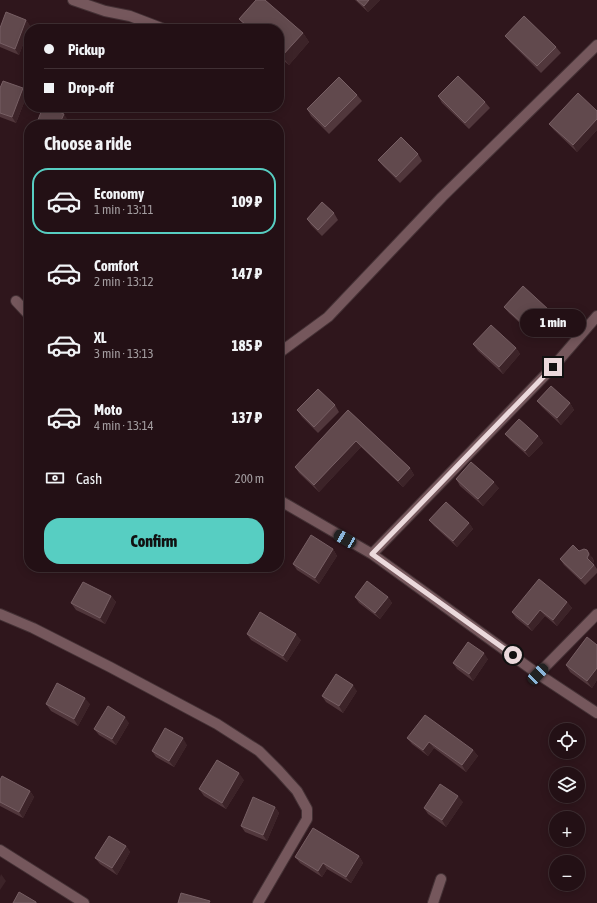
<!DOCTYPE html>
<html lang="en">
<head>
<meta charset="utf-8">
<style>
  :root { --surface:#231015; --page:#2b191e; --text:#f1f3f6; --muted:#a39da0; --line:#403034; --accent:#57cec2 }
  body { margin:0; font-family:"Asap Condensed",sans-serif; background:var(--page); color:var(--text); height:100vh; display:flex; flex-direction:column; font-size:15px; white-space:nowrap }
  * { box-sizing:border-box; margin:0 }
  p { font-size:13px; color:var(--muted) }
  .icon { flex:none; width:22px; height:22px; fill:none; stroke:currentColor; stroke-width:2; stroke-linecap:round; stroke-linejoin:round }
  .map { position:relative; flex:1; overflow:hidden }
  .sheet { position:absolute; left:24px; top:120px; width:260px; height:452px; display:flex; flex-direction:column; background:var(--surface); border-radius:16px; box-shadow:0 2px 10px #0003,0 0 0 1px var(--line) }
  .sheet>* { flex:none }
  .hud { position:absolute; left:24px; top:24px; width:260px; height:88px; border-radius:16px; box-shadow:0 2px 10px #0003,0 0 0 1px var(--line); display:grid; align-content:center; height:88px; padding:0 20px; background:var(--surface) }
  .controls { position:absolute; left:549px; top:723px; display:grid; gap:8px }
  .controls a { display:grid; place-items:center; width:36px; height:36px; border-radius:50%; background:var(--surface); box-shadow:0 2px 10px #0003,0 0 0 1px var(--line); font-size:20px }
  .end { position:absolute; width:18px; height:18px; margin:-9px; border:5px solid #ebd9dc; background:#111; box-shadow:0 0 0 2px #111 }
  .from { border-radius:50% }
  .bubble { position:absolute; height:28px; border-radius:14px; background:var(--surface); box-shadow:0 2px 10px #0003,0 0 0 1px var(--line); font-size:13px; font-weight:800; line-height:28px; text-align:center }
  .car { position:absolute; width:12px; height:24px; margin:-12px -6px; border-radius:5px; box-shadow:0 0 3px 1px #0007; background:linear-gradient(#222 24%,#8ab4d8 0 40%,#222 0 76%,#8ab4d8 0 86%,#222 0) }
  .hud b { display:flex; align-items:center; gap:14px; height:38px; font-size:15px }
  .hud b+b { border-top:1px solid var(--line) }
  .hud i { width:10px; height:10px; background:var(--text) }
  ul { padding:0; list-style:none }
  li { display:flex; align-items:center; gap:12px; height:66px; margin:0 8px 6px; padding:0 12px; border:2px solid transparent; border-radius:16px }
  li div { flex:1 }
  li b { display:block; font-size:15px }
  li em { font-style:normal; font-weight:800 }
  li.active { border-color:var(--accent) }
  li>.icon { width:36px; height:36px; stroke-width:1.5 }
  h2 { padding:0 20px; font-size:18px; line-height:48px }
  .pay { display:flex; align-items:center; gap:10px; height:44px; padding:0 20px; font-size:15px }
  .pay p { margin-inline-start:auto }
  .cta { display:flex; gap:8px; margin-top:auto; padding:8px 20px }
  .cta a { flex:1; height:46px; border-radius:16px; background:var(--accent); color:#111; font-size:16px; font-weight:800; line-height:46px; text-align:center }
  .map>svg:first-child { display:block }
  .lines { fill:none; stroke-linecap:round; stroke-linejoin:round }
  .minor-casing { stroke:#443135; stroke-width:12 }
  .minor { stroke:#75575c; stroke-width:10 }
  .wall { fill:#51373c }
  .shaded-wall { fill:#3c2328 }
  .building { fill:#61494d; stroke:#775f64 }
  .route { stroke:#ebd9dc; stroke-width:5 }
</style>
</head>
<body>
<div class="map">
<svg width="597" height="903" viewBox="0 0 597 903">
  <rect width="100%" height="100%" fill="#2f161c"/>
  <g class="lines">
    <defs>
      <path id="minor" d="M73,0L105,11L130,16L164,29
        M16,301L29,315
        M279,353L328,317L442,197L597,45
        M279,500L372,554L538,674L597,713
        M372,554L553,367L597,316
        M0,614L33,628L110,667L217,724L259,751L279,771L297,791L307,809V819L258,903
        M538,674L597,614
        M0,850L84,903
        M433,903L441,879"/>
    </defs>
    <use href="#minor" class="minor-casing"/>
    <use href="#minor" class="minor"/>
  </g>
  <path class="wall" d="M256,0H265L303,33L309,42L289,65L279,57V29H247L239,19Z
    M355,0H380L368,12Z
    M26,20L30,26L19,55L0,47V28Z
    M505,36L556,47L561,53L541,73L510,42Z
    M0,88H23L27,95L16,123L0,117Z
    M357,95L362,101L329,134L311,116L307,109Z
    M438,96L485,102L490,108L469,129L442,103Z
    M597,111V130L577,152L554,130L549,124Z
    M418,154L422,161L400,183L383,166L378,160Z
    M334,213L338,220L322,236L311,225L307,219Z
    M504,307L549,310L554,317L535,337L509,313Z
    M473,344L516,348L520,354L503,374L478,351Z
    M537,401L570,403L574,410L561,425L542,407Z
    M335,405L339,412L318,433L302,417L297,410Z
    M348,410L410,468L414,475L403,487L361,447L319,492L299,473L295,467Z
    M505,434L538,436L543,443L529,457L510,440Z
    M456,479L499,488L483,506L460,486Z
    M429,520L469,523L473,529L457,547L434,526Z
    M333,549L337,556L319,584L297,570L293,564Z
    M579,551L592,557L594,561L593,563L597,569V573L585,585L564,565L560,559Z
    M111,596L116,602L105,624L76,610L71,603Z
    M355,597H388L392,603L380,619L359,603Z
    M567,602L572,608L557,626L545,616L532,631L516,618L512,612Z
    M247,634L301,640L287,662L251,640Z
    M597,645V680L592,688L570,672L566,665Z
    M488,659L473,681L457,669L453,663Z
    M357,691L343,713L326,702L322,696Z
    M46,704H90L78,726L51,711Z
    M129,723L116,745L99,735L94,729Z
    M407,738L473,750L478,756L466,772L434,748L428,756L412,744Z
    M187,745L174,767L156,757L152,751Z
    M0,780L30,791L34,797L23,818L0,806Z
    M244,780L226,809L204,796L199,789Z
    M463,802L446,827L428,814L424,808Z
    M275,807L279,813L267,841L245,832L241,826Z
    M126,846L130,852L117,875L100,864L95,858Z
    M359,856L363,863L351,883L327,869L322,877L300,863L295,857Z"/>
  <path class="shaded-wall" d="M369,0H380L368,12L364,6Z
    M26,20L30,26L19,55L15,49Z
    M303,33L309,42L289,65L282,56Z
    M23,88L27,95L16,123L12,117Z
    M64,114L68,120L66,125H59Z
    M597,119V130L577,152L573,145Z
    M549,310L554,317L535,337L531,331Z
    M516,348L520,354L503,374L499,367Z
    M570,403L574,410L561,425L557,418Z
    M538,436L543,443L529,457L525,451Z
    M356,441L361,447L319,492L314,485Z
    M410,468L414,475L403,487L398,481Z
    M494,482L499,488L483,506L478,499Z
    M469,523L473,529L457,547L453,541Z
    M333,549L337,556L319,584L315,578Z
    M587,550L594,561L592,565L587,558Z
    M111,596L116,602L105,624L100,618Z
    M388,597L392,603L380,619L375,613Z
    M567,602L572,608L557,626L553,620Z
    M540,610L545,616L532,631L528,625Z
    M296,634L301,640L287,662L283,656Z
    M484,653L488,659L473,681L469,674Z
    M597,668V680L592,688L587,681Z
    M353,685L357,691L343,713L339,706Z
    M85,698L90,704L78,726L74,719Z
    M125,717L129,723L116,745L112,739Z
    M183,738L187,745L174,767L169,761Z
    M429,742L434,748L428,756L423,750Z
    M473,750L478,756L466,772L462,765Z
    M239,773L244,780L226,809L222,803Z
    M30,791L34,797L23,818L19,812Z
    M458,796L463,802L446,827L442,820Z
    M275,807L279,813L267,841L263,835Z
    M126,846L130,852L117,875L112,868Z
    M359,856L363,863L351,883L346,877Z
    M323,863L327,869L322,877L318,871Z
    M1,874L6,881L0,890V877Z"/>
  <path class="building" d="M256,0H265L303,33L282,56L279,53V29H251L239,19Z
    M357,0H369L364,6Z
    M6,12L26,20L15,49L0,43V28Z
    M524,16L556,47L537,66L505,36Z
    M458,76L485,102L465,123L438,96Z
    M339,77L357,95L325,127L307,109Z
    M3,81L23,88L12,117L0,113V88Z
    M578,93L597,111V119L573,145L549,124Z
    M43,107H46L64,114L59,125H36Z
    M73,122L80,125H72Z
    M401,137L418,154L396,177L378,160Z
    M322,202L334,213L318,230L307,219Z
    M523,286L549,310L531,331L504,307Z
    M491,325L516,348L499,367L473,344Z
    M551,386L570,403L557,418L537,401Z
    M318,389L335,405L314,427L297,410Z
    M348,410L410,468L398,481L356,441L314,485L295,467Z
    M519,419L538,436L525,451L505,434Z
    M471,462L494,482L478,499L456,479Z
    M446,502L469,523L453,541L429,520Z
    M311,535L333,549L315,578L293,564Z
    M573,545L579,551L584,549L587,550L589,554L587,558L594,565L581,579L560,559Z
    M539,579L567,602L553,620L540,610L528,625L512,612Z
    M367,581L388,597L375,613L355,597Z
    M83,582L111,596L100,618L71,603Z
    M260,612L296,634L283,656L247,634Z
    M587,637L597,645V668L587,681L566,665Z
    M468,642L484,653L469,674L453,663Z
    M336,674L353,685L339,706L322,696Z
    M57,683L85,698L74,719L46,704Z
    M108,706L125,717L112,739L94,729Z
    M425,715L473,750L462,765L429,742L423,750L407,738Z
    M165,728L183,738L169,761L152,751Z
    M217,760L239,773L222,803L199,789Z
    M2,776L30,791L19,812L0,802V780Z
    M440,784L458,796L442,820L424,808Z
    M253,797L275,807L263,835L241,826Z
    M313,828L359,856L346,877L323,863L318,871L295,857Z
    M109,836L126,846L112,868L95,858Z
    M19,892L36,902V903H13Z
    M181,893L210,901L209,903H178Z"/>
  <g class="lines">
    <path class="route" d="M513,655L372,554L553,367"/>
  </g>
</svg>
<div class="controls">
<a><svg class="icon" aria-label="locate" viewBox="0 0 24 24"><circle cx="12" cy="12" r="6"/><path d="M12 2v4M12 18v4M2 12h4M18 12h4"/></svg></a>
<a><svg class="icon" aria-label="layers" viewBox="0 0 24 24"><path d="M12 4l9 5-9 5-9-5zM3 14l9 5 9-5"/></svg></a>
<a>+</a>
<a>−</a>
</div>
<i class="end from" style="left:513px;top:655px"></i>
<i class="end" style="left:553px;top:367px"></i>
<div class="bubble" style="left:520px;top:309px;width:66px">1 min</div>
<i class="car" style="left:345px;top:539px;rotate:300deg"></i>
<i class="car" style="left:538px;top:674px;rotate:44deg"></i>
<div class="hud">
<b><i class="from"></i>Pickup</b>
<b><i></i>Drop-off</b>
</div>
<section class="sheet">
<h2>Choose a ride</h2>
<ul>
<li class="active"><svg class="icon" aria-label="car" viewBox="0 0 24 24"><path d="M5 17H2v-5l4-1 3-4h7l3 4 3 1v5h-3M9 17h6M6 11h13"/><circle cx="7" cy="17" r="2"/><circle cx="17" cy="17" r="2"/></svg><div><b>Economy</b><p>1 min · 13:11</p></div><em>109 ₽</em></li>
<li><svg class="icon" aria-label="car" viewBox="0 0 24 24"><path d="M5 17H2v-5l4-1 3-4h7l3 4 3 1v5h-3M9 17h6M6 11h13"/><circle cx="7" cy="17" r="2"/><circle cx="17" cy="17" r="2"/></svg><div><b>Comfort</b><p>2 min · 13:12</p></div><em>147 ₽</em></li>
<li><svg class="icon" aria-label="car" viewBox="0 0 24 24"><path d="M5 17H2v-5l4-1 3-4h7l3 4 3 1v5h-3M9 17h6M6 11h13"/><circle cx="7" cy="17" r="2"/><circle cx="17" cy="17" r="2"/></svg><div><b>XL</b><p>3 min · 13:13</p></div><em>185 ₽</em></li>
<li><svg class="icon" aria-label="car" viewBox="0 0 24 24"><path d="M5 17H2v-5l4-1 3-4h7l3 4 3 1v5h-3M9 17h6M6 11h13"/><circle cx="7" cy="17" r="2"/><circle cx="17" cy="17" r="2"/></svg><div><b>Moto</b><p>4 min · 13:14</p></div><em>137 ₽</em></li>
</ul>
<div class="pay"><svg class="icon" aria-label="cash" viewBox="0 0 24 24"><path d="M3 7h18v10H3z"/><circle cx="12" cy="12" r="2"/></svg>Cash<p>200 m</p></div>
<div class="cta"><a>Confirm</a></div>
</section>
</div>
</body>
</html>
